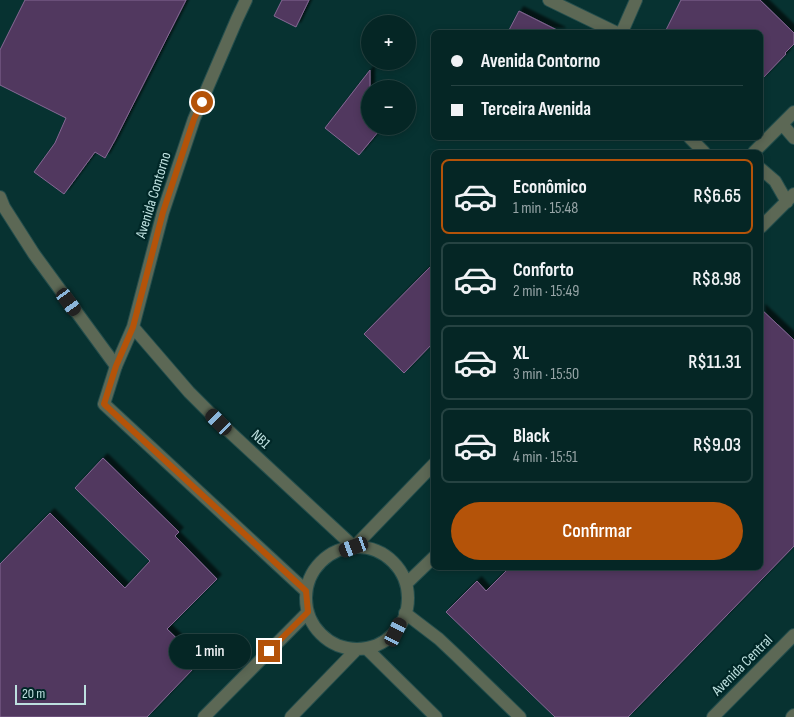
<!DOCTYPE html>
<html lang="pt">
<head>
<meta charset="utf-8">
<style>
  :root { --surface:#052625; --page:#0e2e2d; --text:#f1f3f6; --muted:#97a5a7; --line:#264342; --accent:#b45309 }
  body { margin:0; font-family:"Sofia Sans Condensed",sans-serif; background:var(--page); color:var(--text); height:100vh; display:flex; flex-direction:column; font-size:19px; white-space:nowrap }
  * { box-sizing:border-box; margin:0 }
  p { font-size:16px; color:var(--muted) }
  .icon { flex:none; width:28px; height:28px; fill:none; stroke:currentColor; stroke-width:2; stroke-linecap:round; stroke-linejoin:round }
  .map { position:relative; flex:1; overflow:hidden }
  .details { position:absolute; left:431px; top:150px; width:332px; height:420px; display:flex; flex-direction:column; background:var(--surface); border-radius:8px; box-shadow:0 2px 8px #0003,0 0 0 1px var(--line) }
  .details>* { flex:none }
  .hud { position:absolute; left:431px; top:30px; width:332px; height:110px; border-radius:8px; box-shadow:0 2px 8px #0003,0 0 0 1px var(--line); display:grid; align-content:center; height:110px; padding:0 20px; background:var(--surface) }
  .buttons { position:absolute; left:361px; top:15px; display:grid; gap:10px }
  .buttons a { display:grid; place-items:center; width:55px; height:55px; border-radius:50%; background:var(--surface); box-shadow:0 2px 8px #0003,0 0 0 1px var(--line); font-size:25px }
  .scale { position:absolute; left:15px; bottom:12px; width:71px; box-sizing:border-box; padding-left:5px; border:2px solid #bde0df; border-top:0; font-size:14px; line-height:18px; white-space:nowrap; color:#bde0df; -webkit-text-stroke:4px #002727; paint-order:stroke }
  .end { position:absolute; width:22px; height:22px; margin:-11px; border:6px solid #b45309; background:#fff; box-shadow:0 0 0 2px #fff }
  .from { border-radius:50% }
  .bubble { position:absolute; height:35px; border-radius:18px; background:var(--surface); box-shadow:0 2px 8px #0003,0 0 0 1px var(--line); font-size:16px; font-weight:600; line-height:35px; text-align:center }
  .car { position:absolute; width:15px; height:30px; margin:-15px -8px; border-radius:6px; box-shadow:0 0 4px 1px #0007; background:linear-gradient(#222 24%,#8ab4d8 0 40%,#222 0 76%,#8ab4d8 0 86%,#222 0) }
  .hud b { display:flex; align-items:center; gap:18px; height:48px; font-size:19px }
  .hud b+b { border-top:1px solid var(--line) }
  .hud i { width:12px; height:12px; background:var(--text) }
  ul { padding:9px 0 0; list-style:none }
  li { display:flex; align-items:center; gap:15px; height:75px; margin:0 10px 8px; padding:0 10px; border:2px solid var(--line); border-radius:8px }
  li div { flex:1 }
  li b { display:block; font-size:19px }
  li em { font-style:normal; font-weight:600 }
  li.active { border-color:var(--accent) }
  li>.icon { width:45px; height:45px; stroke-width:1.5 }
  .cta { display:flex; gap:10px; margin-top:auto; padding:10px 20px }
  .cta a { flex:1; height:58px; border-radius:30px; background:var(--accent); color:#fff; font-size:20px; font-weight:600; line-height:58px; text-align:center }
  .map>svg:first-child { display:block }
  .building { fill:#51375f; stroke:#856894; filter:url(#shadow) }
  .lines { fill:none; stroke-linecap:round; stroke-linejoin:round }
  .minor-casing { stroke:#244e4d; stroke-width:14 }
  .tertiary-casing { stroke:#244e4d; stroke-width:14 }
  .minor { stroke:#5c6855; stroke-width:12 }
  .tertiary { stroke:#5c6855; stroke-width:12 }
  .route { stroke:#b45309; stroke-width:6 }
  .labels { text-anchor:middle; stroke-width:4.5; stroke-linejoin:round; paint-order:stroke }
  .street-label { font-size:15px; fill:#bde0df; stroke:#002727 }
</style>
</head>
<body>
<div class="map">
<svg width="794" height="717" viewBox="0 0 794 717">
  <defs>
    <filter id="shadow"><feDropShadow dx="4.5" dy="-4.5" stdDeviation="1" flood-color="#0009"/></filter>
  </defs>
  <rect width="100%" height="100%" fill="#073231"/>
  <path class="building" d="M25,0H186L115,140L105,158L95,152L64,194L34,172L55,143L66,118L0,85V50Z
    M282,0H309L296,27L274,16Z
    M681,0H760L794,33V44L785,53L786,54L761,80V32H665Z
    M519,11L561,32H508Z
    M370,70V126H383L359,155L325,128Z
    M434,263V342L404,373L364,334Z
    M761,309L794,340V546L628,717H555L446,612L477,581L486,591L509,568H761Z
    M103,458L179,532L175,536L217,579L167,629L197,658L188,666L192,670L147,717H0V564L50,513L125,588L150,561L75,488Z"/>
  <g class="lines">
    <defs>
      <path id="minor" d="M549,0L615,32
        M622,32L636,0
        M690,138L704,152
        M0,197L4,207L34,254L116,366"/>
      <path id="tertiary" d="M246,0L237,19L194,119L163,212L133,327L116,366L104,404L306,591
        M782,124L794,138
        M754,152L794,112
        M761,169L775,181L787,202
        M761,227L794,194
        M133,327L189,392L219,422L354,547L434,464
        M306 598a51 51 0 1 1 102 0a51 51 0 1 1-102 0Z
        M407,583L434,557
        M405,613L439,639L457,656L520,717
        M367,649L436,717
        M204,717L308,612
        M291,717L356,650
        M713,717L794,635
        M792,717L794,715"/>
    </defs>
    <use href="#minor" class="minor-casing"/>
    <use href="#tertiary" class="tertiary-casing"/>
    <use href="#minor" class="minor"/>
    <use href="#tertiary" class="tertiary"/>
  </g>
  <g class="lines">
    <path class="route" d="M202,102L194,119L163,212L133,327L116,366L104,404L306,591L308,612L269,651"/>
  </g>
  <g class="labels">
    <g class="street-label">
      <text transform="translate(153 195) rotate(-73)" y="5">Avenida Contorno</text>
      <text transform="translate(261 439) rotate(43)" y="5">NB1</text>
      <text transform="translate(742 665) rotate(-45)" y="5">Avenida Central</text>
    </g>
  </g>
</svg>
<div class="buttons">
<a>+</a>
<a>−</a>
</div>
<div class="scale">20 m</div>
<i class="end from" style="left:202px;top:102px"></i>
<i class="end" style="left:269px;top:651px"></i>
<div class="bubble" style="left:169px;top:634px;width:82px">1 min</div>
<i class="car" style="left:69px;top:302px;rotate:144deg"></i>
<i class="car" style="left:219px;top:422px;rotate:315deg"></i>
<i class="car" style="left:354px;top:547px;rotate:250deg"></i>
<i class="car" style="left:396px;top:632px;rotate:26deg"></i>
<div class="hud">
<b><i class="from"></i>Avenida Contorno</b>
<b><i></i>Terceira Avenida</b>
</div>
<section class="details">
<ul>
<li class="active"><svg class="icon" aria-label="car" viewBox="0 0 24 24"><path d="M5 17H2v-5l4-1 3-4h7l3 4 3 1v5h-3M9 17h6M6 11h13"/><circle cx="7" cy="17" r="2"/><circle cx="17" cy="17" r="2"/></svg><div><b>Econômico</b><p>1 min · 15:48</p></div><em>R$6.65</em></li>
<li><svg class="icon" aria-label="car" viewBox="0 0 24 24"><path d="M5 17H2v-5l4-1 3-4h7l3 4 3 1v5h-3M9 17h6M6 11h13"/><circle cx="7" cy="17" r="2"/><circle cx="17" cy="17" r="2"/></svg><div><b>Conforto</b><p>2 min · 15:49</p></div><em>R$8.98</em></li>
<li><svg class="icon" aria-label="car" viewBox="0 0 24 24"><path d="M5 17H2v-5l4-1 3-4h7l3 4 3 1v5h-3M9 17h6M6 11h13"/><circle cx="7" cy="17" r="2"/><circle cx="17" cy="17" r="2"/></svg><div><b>XL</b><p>3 min · 15:50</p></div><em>R$11.31</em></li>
<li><svg class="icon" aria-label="car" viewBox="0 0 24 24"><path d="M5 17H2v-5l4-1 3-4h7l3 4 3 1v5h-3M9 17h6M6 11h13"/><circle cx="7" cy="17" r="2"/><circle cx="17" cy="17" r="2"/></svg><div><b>Black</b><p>4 min · 15:51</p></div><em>R$9.03</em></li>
</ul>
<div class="cta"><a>Confirmar</a></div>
</section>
</div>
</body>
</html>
